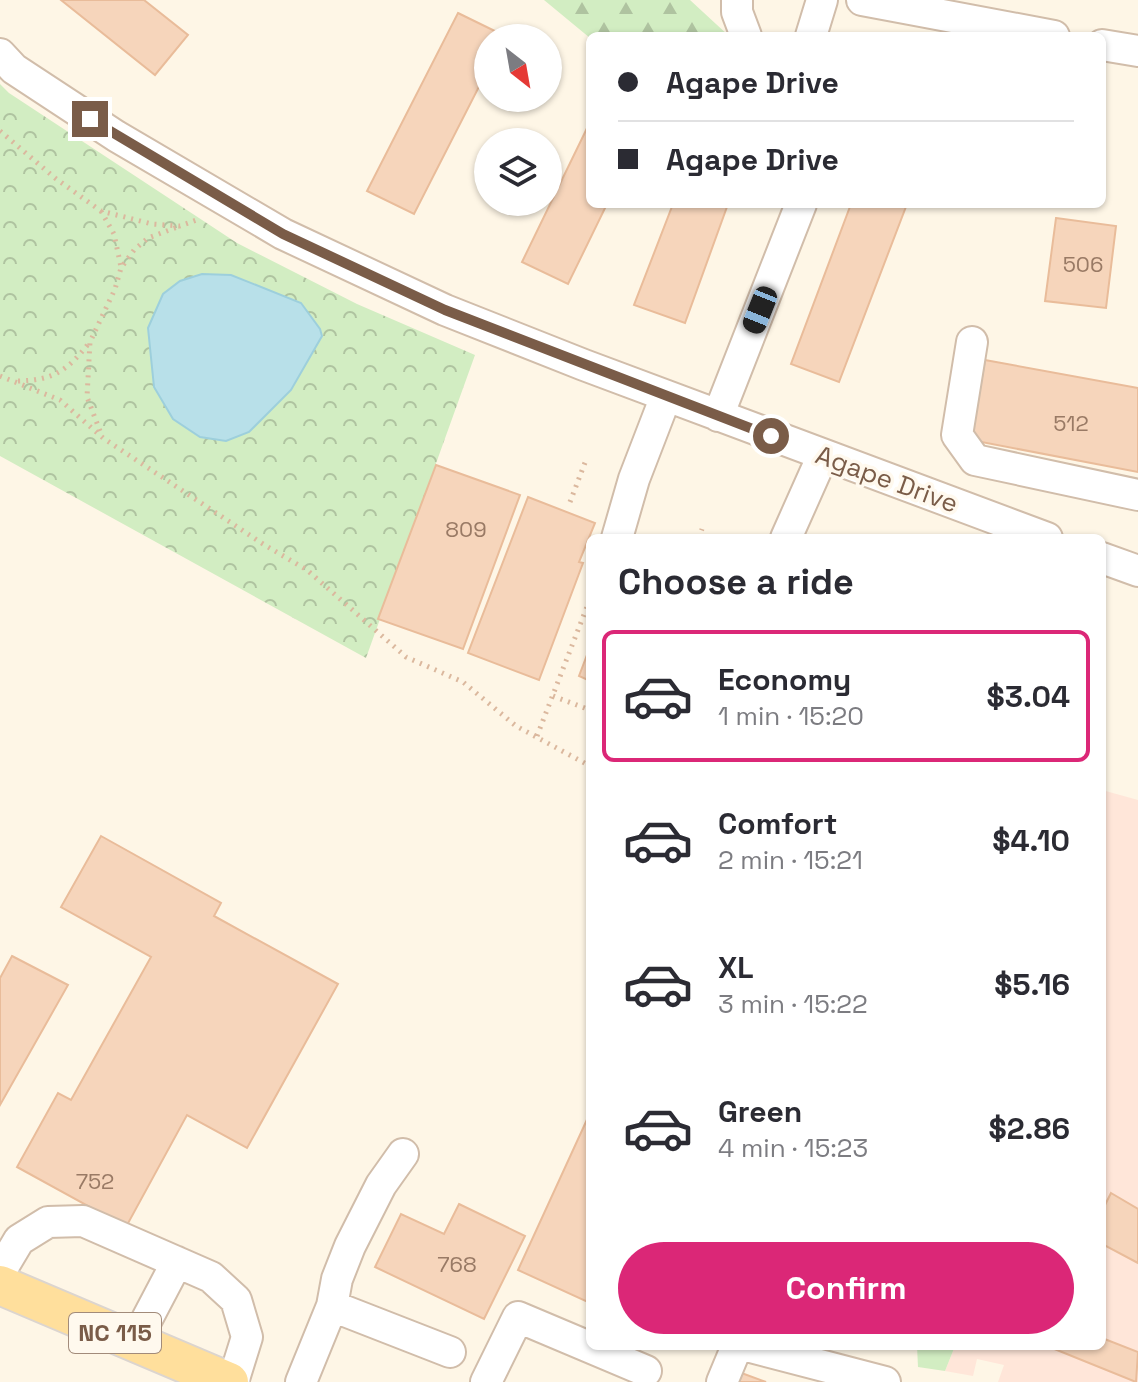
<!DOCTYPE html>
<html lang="en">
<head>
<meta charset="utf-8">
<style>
  :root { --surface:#fff; --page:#f7f7f7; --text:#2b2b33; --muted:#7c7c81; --line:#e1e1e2; --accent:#db2777 }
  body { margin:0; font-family:"Space Grotesk",sans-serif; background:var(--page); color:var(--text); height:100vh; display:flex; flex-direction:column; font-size:30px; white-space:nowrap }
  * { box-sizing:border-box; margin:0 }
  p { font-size:26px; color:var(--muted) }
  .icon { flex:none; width:44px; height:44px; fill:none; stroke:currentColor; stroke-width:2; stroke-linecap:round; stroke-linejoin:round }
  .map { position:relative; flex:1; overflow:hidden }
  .panel { position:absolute; left:586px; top:534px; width:520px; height:816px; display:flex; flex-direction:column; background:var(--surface); border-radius:12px; box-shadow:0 2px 6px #0004 }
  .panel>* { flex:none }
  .banner { position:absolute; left:586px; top:32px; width:520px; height:176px; border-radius:12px; box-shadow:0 2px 6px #0004; display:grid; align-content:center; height:176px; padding:0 32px; background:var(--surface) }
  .needle { width:52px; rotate:149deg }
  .buttons { position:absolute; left:474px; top:24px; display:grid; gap:16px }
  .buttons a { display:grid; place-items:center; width:88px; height:88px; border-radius:50%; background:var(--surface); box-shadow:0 2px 6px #0004; font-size:40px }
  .end { position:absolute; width:36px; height:36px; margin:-18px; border:10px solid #7a5c48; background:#fff; box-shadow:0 0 0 4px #fff }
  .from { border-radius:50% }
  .car { position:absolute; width:24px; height:48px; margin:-24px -12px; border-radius:10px; box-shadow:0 0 6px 2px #0007; background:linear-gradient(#222 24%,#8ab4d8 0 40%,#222 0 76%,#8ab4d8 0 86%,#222 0) }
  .banner b { display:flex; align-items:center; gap:28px; height:76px; font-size:30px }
  .banner b+b { border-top:2px solid var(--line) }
  .banner i { width:20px; height:20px; background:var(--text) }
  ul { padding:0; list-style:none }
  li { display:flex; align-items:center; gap:24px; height:132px; margin:0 16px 12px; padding:0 16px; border:4px solid transparent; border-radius:12px }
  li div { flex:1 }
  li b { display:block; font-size:30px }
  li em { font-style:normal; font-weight:800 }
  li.on { border-color:var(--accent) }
  li>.icon { width:72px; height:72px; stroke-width:1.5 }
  h2 { padding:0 32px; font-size:36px; line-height:96px }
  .action { display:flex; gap:16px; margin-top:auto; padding:16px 32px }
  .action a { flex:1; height:92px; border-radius:48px; background:var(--accent); color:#fff; font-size:32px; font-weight:800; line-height:92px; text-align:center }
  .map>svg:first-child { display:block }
  .commercial { fill:#ffe6d9 }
  .grass { fill:#d2edc2 }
  .forest { fill:url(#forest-firs) }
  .park { fill:url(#park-crowns) }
  .water { fill:#b8e0e9; stroke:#9dcfdc; stroke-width:2 }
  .building { fill:#f6d5bb; stroke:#e9bc9a; stroke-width:2 }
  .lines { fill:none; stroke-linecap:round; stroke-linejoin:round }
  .minor-casing { stroke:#d1bdaa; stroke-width:34 }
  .major-casing { stroke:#dcd5cf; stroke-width:42 }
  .path { stroke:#dbb89e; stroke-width:5; stroke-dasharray:2 6; stroke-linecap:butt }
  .minor { stroke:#fff; stroke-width:30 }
  .major { stroke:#ffdf9c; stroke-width:38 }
  .route { stroke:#7a5c48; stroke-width:10 }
  .labels { text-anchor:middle; stroke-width:7; stroke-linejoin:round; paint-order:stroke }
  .number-label { font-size:22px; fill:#997a65 }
  .shield { fill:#fff9ee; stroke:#a28b7a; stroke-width:2 }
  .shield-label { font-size:24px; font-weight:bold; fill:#7a5c48 }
  .street-label { font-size:26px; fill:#7a5c48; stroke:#fff9ee }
</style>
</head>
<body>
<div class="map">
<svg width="1138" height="1382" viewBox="0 0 1138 1382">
  <defs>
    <pattern id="forest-firs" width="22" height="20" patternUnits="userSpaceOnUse" patternTransform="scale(2)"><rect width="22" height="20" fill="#d2edc2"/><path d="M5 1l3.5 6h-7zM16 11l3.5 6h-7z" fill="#afc3a0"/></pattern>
    <pattern id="park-crowns" width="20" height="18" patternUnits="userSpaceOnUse" patternTransform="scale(2)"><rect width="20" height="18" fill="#d2edc2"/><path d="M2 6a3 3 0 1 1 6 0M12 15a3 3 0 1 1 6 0" fill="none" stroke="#afc3a0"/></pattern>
  </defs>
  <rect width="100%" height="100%" fill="#fef6e6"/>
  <path class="commercial" d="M1102,790L1138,800V1382H998L1004,1365L977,1359L973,1376L945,1371L955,1346H1102Z"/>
  <path class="grass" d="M917,1346H955L945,1371L918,1367Z"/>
  <path class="forest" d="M544,0H690L729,36H590V38Z"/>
  <path class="park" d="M0,84L9,93L237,243L357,304L475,355L366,658L0,456Z"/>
  <path class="water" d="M202,274L231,275L301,303L320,329L322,336L291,390L249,432L226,441L200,437L173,419L154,387L148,328L163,294L180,281Z"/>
  <path class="building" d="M61,0H144L188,35L155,75Z
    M458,13L505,36L488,38V69L414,214L367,191Z
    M590,122V204H607L568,284L522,262Z
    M673,204H728L685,323L634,305Z
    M851,204H907L839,382L791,364Z
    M1056,218L1116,226L1106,308L1045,301Z
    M985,360L1138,388V472L971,440Z
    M436,465L520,495L463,649L378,619Z
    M528,497L595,523L579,562L583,563L539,680L468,653Z
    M590,647V681L579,676Z
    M101,836L221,903L214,916L338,984L247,1148L187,1115L126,1227L17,1167L58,1093L71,1100L151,957L61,907Z
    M12,956L68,985L0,1105V978Z
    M590,1113V1303L518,1270Z
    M1111,1193L1138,1209V1263L1102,1244V1211Z
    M459,1204L525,1236L484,1319L375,1267L401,1214L444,1234Z
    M1102,1338L1138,1352L1136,1382L1047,1346H1102Z
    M736,1371L766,1382H732Z"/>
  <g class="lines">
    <defs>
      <path id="minor" d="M737,0V12L746,36
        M862,0L1054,36
        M811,36L822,0
        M1102,45L1138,51
        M0,54L14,69L116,136L283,234L445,310L584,365L1047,538
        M972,342L957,435L975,460L1138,495
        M718,416L801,204
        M617,538L634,479L666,396
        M786,538L823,455
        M1102,558L1138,571
        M0,1272L19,1240L48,1222L83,1221L211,1277L236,1300L247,1337L233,1382
        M332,1306L450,1352
        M135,1342L177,1262
        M747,1346L885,1382
        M301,1382L332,1306L337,1279L350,1246L381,1185L403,1154
        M486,1382L518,1317L646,1371
        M722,1382L737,1346"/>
      <path id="major" d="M0,1285L229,1382"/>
    </defs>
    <use href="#minor" class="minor-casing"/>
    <use href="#major" class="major-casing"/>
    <path class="path" d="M0,131L55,178L101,211L152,224L180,226L199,219
      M101,211L114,234L121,267
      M0,376L60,400L103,438L263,544L307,570L406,657L463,682L516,726L590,766
      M18,381C54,380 67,371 89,343
      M100,431L87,397L90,342L115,289L121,268L134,250L148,238L180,226
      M570,502L586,460
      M699,538L702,529
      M553,696L590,710
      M537,736L590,599"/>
    <use href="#minor" class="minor"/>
    <use href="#major" class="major"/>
  </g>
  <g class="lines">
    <path class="route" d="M90,119L283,234L445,310L771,436"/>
  </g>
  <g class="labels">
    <g class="number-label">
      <text x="1083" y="272">506</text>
      <text x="1071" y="431">512</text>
      <text x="466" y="537">809</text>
      <text x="95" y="1189">752</text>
      <text x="457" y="1272">768</text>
    </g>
    <rect class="shield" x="69" y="1313" width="92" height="40" rx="6"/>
    <g class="shield-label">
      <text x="115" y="1341">NC 115</text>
    </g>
    <g class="street-label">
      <text transform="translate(887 479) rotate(20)" y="9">Agape Drive</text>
    </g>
  </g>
</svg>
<div class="buttons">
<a><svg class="needle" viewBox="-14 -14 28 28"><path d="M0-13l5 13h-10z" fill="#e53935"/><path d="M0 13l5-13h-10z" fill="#7c7c81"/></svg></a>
<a><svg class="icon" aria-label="layers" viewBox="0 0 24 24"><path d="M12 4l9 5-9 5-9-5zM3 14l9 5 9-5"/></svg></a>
</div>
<i class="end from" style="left:771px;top:436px"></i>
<i class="end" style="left:90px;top:119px"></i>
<i class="car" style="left:760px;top:310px;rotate:202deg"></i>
<div class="banner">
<b><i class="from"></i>Agape Drive</b>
<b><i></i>Agape Drive</b>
</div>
<section class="panel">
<h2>Choose a ride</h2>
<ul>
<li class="on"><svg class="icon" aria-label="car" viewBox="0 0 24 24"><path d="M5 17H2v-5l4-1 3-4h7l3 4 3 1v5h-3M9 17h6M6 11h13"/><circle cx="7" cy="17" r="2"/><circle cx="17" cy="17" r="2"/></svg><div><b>Economy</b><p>1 min · 15:20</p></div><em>$3.04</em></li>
<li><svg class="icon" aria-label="car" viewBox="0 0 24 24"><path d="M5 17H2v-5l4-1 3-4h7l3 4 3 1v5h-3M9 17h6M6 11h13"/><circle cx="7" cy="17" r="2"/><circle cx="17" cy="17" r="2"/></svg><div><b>Comfort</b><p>2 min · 15:21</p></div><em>$4.10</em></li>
<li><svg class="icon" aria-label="car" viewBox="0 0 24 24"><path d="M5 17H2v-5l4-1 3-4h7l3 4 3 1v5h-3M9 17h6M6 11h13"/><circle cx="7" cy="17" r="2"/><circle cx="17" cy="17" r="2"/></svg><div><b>XL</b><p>3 min · 15:22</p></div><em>$5.16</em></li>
<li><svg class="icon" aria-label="car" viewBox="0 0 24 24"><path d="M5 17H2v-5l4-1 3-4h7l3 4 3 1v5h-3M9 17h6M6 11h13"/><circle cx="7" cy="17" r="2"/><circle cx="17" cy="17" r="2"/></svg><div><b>Green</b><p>4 min · 15:23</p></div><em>$2.86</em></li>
</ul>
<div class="action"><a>Confirm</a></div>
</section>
</div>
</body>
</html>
